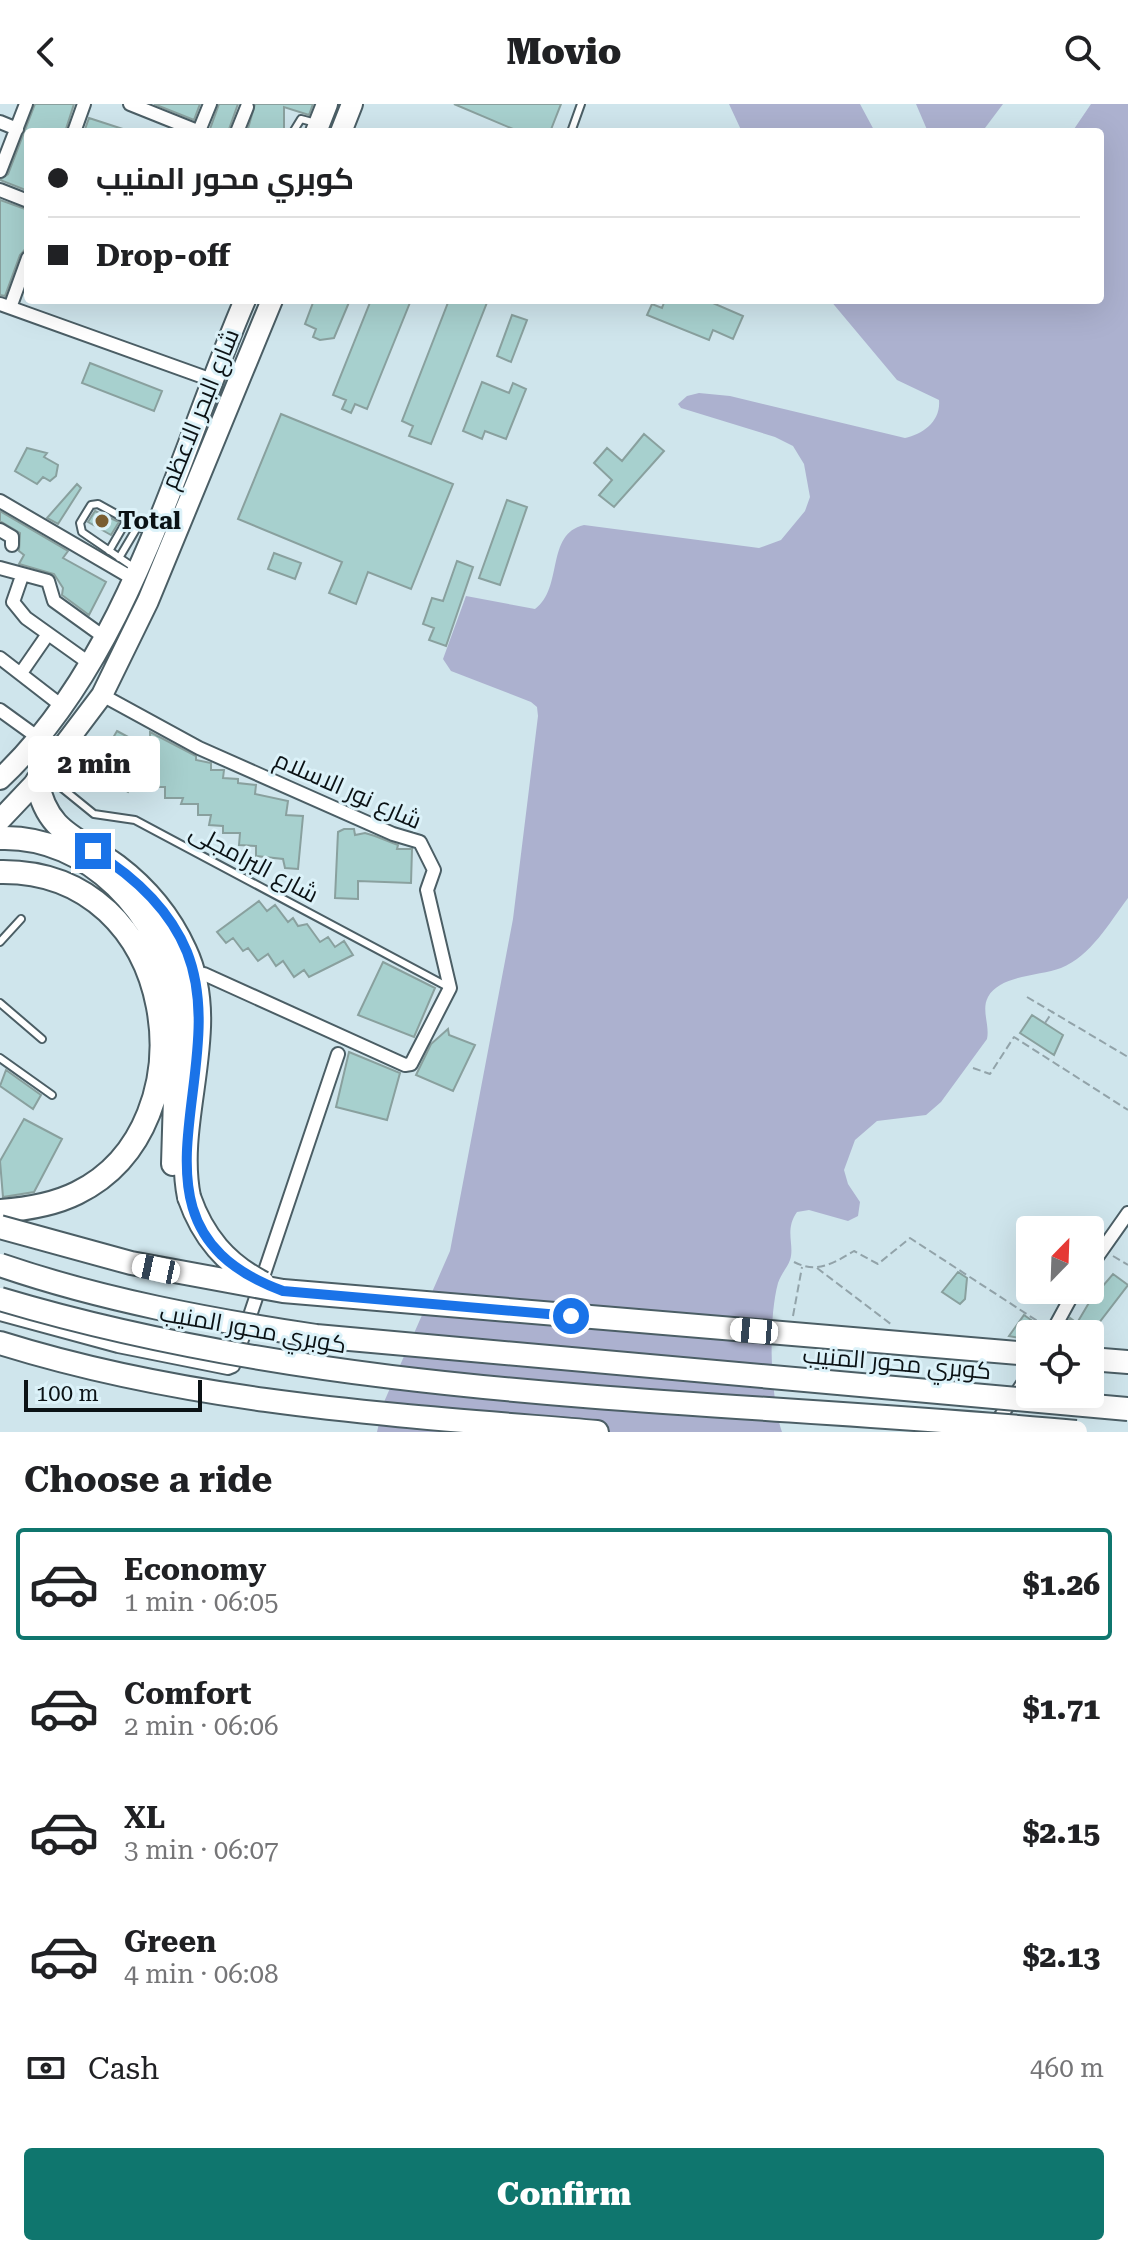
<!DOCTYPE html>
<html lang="en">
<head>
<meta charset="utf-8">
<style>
  :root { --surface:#fff; --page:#f6f6f6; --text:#202124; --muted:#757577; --line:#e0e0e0; --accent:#0f766e }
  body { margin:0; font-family:"Roboto Serif",Cairo,serif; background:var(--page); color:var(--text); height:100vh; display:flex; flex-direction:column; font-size:30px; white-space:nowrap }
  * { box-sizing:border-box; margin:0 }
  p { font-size:26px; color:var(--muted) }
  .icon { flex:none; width:44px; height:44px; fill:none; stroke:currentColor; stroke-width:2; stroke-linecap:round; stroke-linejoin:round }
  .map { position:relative; height:1328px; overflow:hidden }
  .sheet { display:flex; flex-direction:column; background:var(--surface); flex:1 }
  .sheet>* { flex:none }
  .hud { position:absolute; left:24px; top:24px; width:1080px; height:176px; border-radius:8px; box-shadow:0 8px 32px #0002; display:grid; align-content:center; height:176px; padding:0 24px; background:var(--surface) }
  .needle { width:52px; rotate:23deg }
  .buttons { position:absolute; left:1016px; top:1112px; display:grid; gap:16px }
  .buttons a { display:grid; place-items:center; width:88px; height:88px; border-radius:8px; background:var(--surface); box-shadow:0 8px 32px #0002; font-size:40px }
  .scale { position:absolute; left:24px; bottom:20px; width:178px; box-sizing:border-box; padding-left:8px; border:4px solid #0b1215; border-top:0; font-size:22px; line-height:28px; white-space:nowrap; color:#0b1215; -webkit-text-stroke:6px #dcf2f9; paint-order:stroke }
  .end { position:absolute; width:36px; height:36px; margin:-18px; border:10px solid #1a73e8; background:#fff; box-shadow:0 0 0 4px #fff }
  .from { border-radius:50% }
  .bubble { position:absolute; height:56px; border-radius:8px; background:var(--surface); box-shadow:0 8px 32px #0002; font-size:26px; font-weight:800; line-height:56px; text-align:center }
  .car { position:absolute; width:24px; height:48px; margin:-24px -12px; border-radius:10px; box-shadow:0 0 6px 2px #0007; background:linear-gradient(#fff 24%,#345 0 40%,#fff 0 76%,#345 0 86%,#fff 0) }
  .hud b { display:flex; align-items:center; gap:28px; height:76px; font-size:30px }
  .hud b+b { border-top:2px solid var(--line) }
  .hud i { width:20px; height:20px; background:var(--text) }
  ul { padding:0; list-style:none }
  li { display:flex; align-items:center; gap:24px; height:112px; margin:0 16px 12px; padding:0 8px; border:4px solid transparent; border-radius:8px }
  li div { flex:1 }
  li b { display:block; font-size:30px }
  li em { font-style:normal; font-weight:800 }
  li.selected { border-color:var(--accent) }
  li>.icon { width:72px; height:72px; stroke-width:1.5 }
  h2 { padding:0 24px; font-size:36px; line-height:96px }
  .pay { display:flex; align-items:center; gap:20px; height:88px; padding:0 24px; font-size:30px }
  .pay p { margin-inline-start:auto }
  .cta { display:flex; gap:16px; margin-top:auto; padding:16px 24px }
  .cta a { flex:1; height:92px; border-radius:8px; background:var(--accent); color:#fff; font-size:32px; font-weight:800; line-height:92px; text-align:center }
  header { display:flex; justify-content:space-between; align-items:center; height:104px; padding:0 24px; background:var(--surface); font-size:36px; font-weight:800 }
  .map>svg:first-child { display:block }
  .water { fill:#acb1cf }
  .building { fill:#a7d0ce; stroke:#89a09e; stroke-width:2 }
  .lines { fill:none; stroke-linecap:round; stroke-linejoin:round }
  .lane-casing { stroke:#4b5e65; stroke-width:10 }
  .street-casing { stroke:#4b5e65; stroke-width:16 }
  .primary-casing { stroke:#4b5e65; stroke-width:24 }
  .highway-casing { stroke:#4b5e65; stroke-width:26 }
  .path { stroke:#92a3a9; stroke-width:2; stroke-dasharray:8 4; stroke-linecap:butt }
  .lane { stroke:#fff; stroke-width:6 }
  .street { stroke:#fff; stroke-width:12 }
  .primary { stroke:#fff; stroke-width:20 }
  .highway { stroke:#fff; stroke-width:22 }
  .highway-bridge-casing { stroke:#4b5e65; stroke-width:26; stroke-linecap:butt }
  .highway-bridge { stroke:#fff; stroke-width:22 }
  .route { stroke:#1a73e8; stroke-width:10 }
  .poi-dot { fill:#7a5e31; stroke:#dcf2f9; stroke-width:3 }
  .labels { text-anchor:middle; stroke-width:6; stroke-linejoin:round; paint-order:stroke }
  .street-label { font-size:24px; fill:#0b1215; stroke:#dcf2f9 }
  .poi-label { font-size:24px; font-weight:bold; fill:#0b1215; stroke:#dcf2f9; text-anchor:start }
</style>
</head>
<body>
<header><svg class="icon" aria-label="back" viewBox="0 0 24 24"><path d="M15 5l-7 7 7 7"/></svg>Movio<svg class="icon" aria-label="search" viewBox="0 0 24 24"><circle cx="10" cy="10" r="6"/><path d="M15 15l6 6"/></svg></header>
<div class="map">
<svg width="1128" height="1328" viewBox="0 0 1128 1328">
  <rect width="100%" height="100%" fill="#cfe5ec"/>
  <path class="water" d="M729,0H860L875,28H742Z
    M916,0H1003L982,28H928Z
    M1091,0H1128V794C1109,819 1091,852 1061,864C1040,872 1000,871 988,893C981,906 990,921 987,935L941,998L926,1011L877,1017L855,1036L844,1066L848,1080L860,1098L858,1112L848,1117L809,1106L797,1108C784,1126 795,1141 790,1156C787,1164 781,1170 778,1179C768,1216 770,1291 782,1328H377L384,1298L450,1147L513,815L538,612L537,603L531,598L451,567L443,555L466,492L535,505C564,484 545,430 584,421L759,444L781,436L805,407L810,393L804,360L793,342L775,333L681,304L678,300L687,292L699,289L730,292L905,334C923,330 941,317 939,296L897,276L830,196H1100V28H1072Z"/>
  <path class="building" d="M35,0H74L65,28H28V87L0,76L8,70Z
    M154,0H200L194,16Z
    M219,0H238L228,28L210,25Z
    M255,0H313L309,11L284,3V28H247Z
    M454,0H561L550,28H520Z
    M89,14L126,26V28H84Z
    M0,96L28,106V142L20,151L5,192L0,191Z
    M314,196H350L334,234L320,236L313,233L316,225L305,220Z
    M371,196H411L367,305L355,300L351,309L342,305L346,296L333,291Z
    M449,196H488L431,340L409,332L413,322L402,317Z
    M665,196H706L743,212L733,235L713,226L709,236L647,211L652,200L662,204Z
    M512,211L527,216L511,258L497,252Z
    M90,259L162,287L154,307L82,279Z
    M482,278L509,289L513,279L526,285L506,335L485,327L482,335L463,327Z
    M281,310L453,380L411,485L368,468L356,500L329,489L342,458L238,415Z
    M644,330L664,347L614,403L599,391L612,376L594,359L607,344L622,357Z
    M27,344L47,349L44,353L58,361L56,372L50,377L43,373L37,380L15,367Z
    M77,380L81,384L58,420L47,414Z
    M507,396L527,403L500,481L479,474Z
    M0,407L68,447L63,454L106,478L89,511L62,491L63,484L54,470L19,460L24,451L19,447L20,429L0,417Z
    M95,407L119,418L111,431L88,418Z
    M274,449L301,459L295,475L268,465Z
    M457,457L473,463L446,542L429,536L434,524L423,520L432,494L443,497Z
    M117,627L132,635L129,642L149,653L128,688L93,668Z
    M150,628L196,652V656L211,659V666H224L223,674L238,675V679L256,681L255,690L288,697L286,711L303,712L298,765L285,764L283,755L256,752V742L239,741L240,729H223V722L209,721L211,711H198V700H181L183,694H165V683H151Z
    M344,725H354L355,731L365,729L375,732L398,741L397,745H412L411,779L358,777V795L335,794L338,728Z
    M259,797L267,807L275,801L288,818L293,814L298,822L307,820L320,838L328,833L335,843L344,837L353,851L309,873L304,866L294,873L283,857L276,862L268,850L258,857L248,844L243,847L233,834L226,839L217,828Z
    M383,858L435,884L414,933L358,911Z
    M1032,911L1063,931L1054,951L1020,929Z
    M448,925L449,931L475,941L453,987L416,971L431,940Z
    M349,948L400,969L387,1016L336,1003Z
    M6,966L41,991L33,1005L0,982Z
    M24,1015L62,1035L34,1088L3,1093L0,1057Z
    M958,1168L967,1174L965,1195L960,1200L942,1188Z
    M1113,1170L1128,1181L1095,1224L1087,1230H1061L1070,1214L1077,1219L1090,1197Z
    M1024,1211L1044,1225L1042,1230H1030V1236L1009,1232Z"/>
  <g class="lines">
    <defs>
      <path id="lane" d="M293,28L301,15L316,19
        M571,28L581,0
        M109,447L127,416
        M119,454L138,422
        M136,465L82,428L80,419L91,401L98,400L151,429
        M46,671L94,710L135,716L450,884
        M0,838L21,815
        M0,899L42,935
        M0,954L52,991"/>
      <path id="street" d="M130,0L200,28
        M0,18L17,25
        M199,27L210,0
        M74,28L84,0
        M237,28L247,3
        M0,67L26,0
        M0,86L28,97
        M0,200L212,276
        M11,201L28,154
        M0,397L132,474
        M0,426L12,433V441
        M0,464L48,477L54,497L104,533
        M22,472L13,498L26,514L89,559
        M0,554L62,602
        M21,569L48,530
        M102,591L199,644L393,730L420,738L434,766L427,786L450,884L411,960L405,961L204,870
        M0,606L40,635
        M1090,1163L1128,1109
        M0,1210L118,1242L228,1264L233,1262L338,950
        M1051,1230L1075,1186
        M994,1322L1030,1269"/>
      <path id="primary" d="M316,28L327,0
        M341,28L352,0
        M0,675C128,555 177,354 245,196
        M0,716L37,677L102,591L148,497L272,196"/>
      <path id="highway" d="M37,677C47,730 78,733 117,762C146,784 170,813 185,846C222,924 173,1013 189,1093
        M0,734C90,731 160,811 178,894L173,1060
        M0,768C180,765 215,1021 77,1089C53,1101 27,1105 0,1107
        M0,1239C195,1300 395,1311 597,1328
        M1090,1255L1128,1258"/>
    </defs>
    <use href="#lane" class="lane-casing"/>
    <use href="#street" class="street-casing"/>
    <use href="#primary" class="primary-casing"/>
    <use href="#highway" class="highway-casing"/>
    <path class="path" d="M1027,893L1128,953
      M1045,919L1053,907
      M973,964L990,970L1014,933L1128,1006
      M1113,1152L1128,1161
      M794,1158C817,1170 834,1159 854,1147L878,1160L910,1134L1042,1220
      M817,1164L892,1221
      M793,1212L802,1163"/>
    <use href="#lane" class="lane"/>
    <use href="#street" class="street"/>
    <use href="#primary" class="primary"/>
    <use href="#highway" class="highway"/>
    <defs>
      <path id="highway-bridge" d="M189,1093C203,1133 226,1160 263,1179
        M0,1123L131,1159L283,1187L1030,1250
        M0,1161C102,1196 210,1216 316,1232L1128,1305
        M0,1195C348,1299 717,1294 1076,1328"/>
    </defs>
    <use href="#highway-bridge" class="highway-bridge-casing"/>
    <use href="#highway-bridge" class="highway-bridge"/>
  </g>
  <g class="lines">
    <path class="route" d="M93,747C132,771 169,804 187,848C235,969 108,1123 283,1187L571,1212"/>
  </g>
  <circle class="poi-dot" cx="102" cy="417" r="8"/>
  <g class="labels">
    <g class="street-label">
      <text transform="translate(200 305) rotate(-68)" y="8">شارع البحر الاعظم</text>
      <text transform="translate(348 686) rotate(24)" y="8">شارع نور الاسلام</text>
      <text transform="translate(254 759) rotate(28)" y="8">شارع البرامجلى</text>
      <text transform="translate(253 1225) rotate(10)" y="8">كوبري محور المنيب</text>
      <text transform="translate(897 1259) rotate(5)" y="8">كوبري محور المنيب</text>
    </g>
    <g class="poi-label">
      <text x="118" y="425">Total</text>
    </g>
  </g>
</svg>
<div class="buttons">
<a><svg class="needle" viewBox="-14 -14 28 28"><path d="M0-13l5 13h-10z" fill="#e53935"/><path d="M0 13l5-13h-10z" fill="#757577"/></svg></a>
<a><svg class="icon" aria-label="locate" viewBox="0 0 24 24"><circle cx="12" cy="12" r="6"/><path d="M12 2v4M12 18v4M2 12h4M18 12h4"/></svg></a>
</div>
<div class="scale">100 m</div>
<i class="end from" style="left:571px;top:1212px"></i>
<i class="end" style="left:93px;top:747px"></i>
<div class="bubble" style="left:28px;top:632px;width:132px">2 min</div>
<i class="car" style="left:156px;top:1165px;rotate:282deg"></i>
<i class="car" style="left:754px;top:1227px;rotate:275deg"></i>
<div class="hud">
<b><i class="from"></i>كوبري محور المنيب</b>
<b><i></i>Drop-off</b>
</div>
</div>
<section class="sheet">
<h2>Choose a ride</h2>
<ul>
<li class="selected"><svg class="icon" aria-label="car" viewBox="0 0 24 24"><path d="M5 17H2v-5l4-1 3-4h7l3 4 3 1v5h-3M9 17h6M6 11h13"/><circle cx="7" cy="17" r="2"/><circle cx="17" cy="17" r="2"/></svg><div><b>Economy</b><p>1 min · 06:05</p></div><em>$1.26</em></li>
<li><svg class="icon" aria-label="car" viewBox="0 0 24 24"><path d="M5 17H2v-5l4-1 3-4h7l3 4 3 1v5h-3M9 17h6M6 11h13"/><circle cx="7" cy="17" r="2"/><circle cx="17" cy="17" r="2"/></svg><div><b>Comfort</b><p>2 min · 06:06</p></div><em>$1.71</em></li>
<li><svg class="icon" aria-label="car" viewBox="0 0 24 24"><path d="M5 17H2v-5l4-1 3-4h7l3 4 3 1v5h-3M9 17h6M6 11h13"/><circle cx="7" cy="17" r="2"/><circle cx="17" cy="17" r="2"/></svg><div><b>XL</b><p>3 min · 06:07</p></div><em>$2.15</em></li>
<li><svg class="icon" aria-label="car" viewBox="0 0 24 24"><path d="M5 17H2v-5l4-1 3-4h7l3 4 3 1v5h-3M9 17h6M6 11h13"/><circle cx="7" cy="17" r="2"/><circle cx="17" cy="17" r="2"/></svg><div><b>Green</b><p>4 min · 06:08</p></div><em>$2.13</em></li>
</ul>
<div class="pay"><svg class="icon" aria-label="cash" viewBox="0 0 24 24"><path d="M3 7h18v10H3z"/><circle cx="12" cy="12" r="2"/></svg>Cash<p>460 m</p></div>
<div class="cta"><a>Confirm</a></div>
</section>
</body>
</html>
